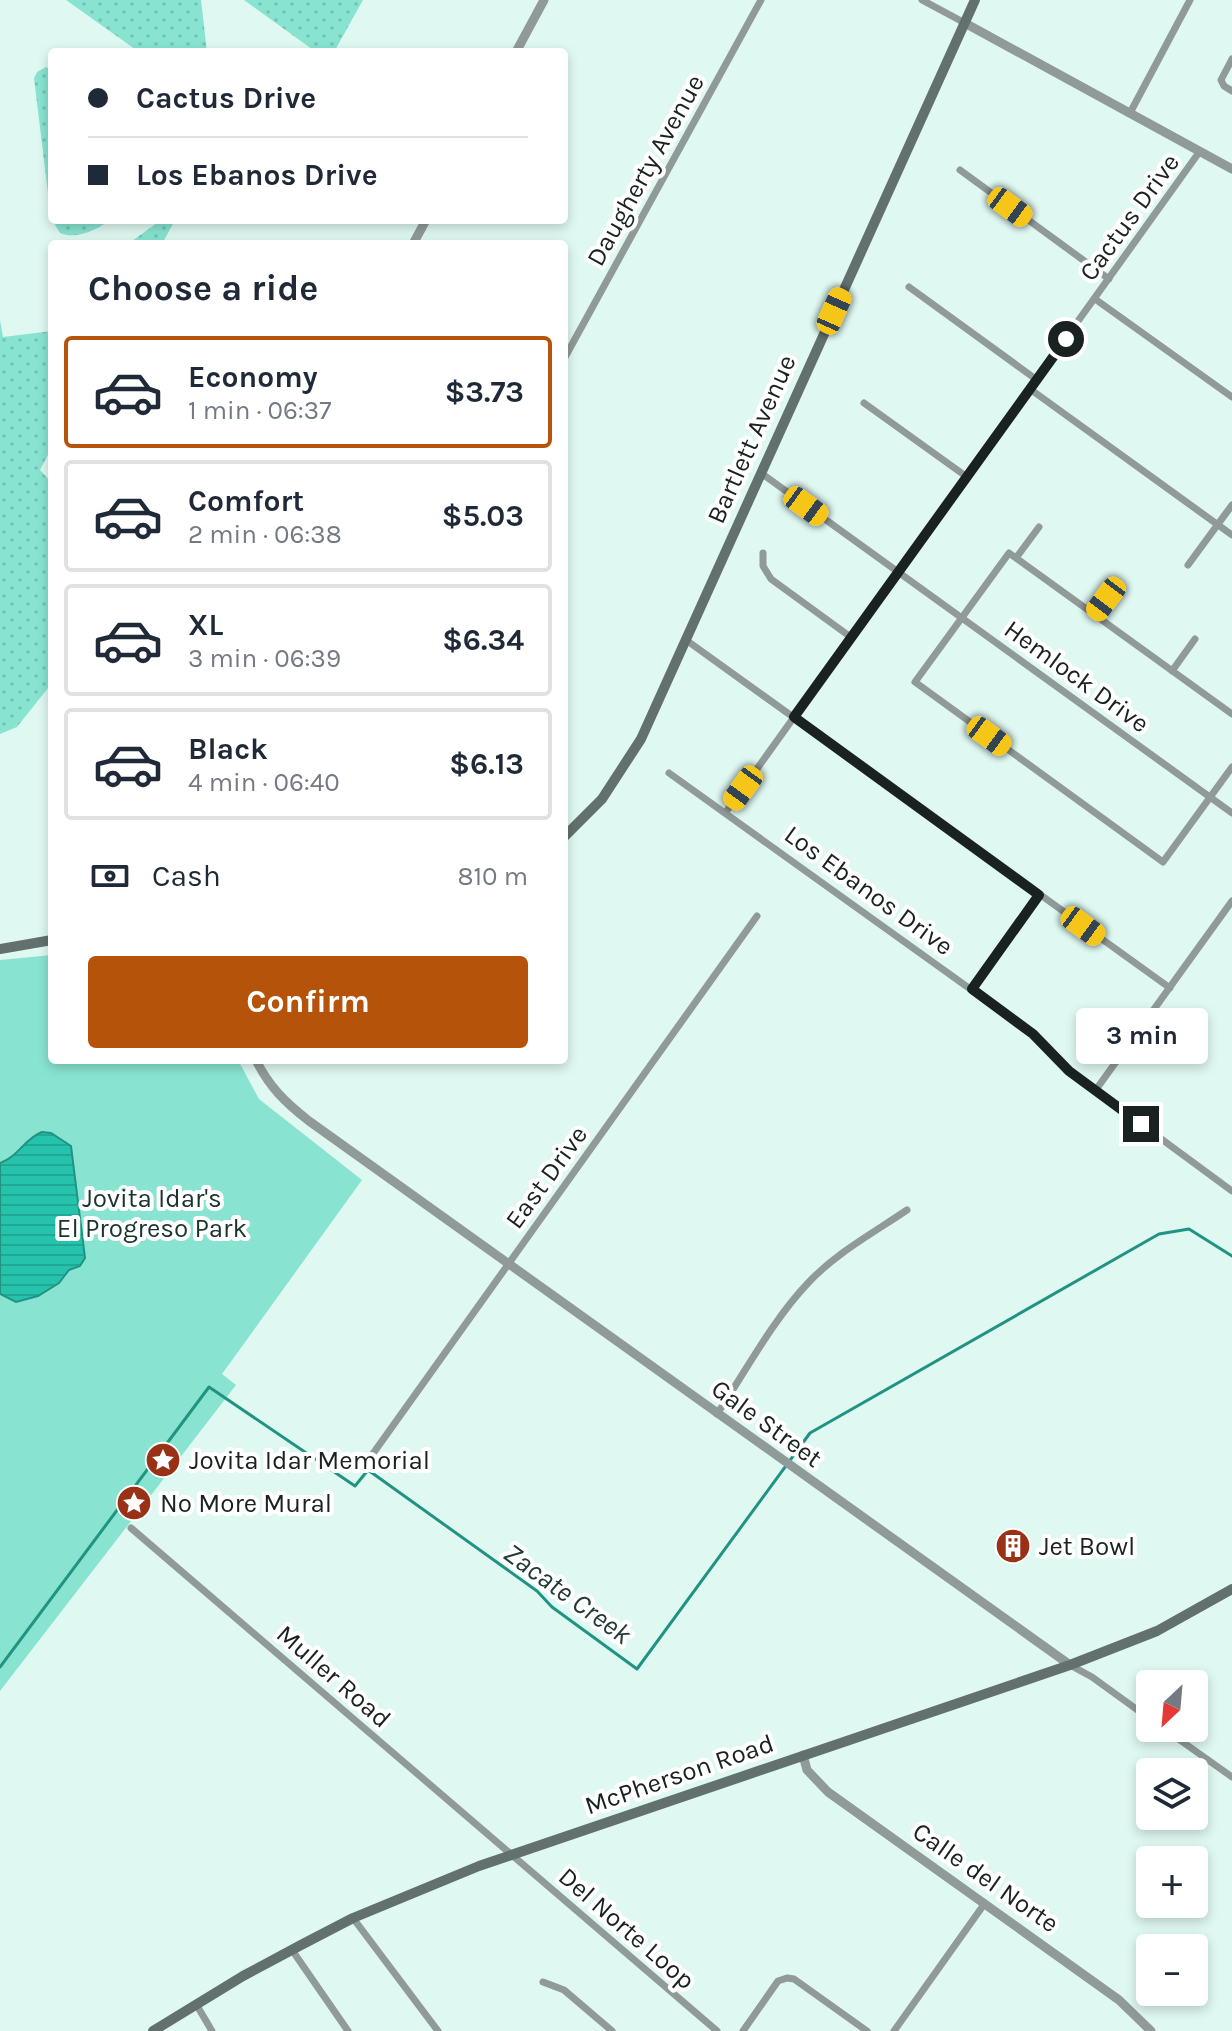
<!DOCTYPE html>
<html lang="en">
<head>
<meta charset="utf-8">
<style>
  :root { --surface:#fff; --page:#f6f6f7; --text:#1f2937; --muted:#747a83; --line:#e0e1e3; --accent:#b45309 }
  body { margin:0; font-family:Karla,sans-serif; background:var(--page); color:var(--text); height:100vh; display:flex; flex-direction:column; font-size:30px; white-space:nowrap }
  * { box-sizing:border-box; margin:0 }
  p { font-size:26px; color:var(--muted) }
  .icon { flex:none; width:44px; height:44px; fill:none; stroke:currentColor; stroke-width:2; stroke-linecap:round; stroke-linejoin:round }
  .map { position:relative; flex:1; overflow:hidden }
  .panel { position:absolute; left:48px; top:240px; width:520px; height:824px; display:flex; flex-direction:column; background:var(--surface); border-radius:8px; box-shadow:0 4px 12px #0003 }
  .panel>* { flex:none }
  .hud { position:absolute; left:48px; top:48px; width:520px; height:176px; border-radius:8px; box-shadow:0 4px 12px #0003; display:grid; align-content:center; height:176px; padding:0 40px; background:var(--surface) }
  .needle { width:52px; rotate:206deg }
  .controls { position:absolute; left:1136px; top:1670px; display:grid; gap:16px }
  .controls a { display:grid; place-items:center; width:72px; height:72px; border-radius:8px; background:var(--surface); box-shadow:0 4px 12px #0003; font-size:40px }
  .end { position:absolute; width:36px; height:36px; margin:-18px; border:10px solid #192220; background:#fff; box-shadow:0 0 0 4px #fff }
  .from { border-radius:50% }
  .bubble { position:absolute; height:56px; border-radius:8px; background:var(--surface); box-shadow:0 4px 12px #0003; font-size:26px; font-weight:700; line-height:56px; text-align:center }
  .car { position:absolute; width:24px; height:48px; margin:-24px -12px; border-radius:10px; box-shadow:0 0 6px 2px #0007; background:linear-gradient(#f5c518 24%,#345 0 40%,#f5c518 0 76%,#345 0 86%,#f5c518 0) }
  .hud b { display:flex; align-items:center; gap:28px; height:76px; font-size:30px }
  .hud b+b { border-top:2px solid var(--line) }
  .hud i { width:20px; height:20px; background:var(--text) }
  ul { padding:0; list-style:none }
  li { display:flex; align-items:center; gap:24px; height:112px; margin:0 16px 12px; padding:0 24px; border:4px solid var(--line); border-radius:8px }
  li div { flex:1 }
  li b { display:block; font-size:30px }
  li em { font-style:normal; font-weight:700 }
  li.active { border-color:var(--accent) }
  li>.icon { width:72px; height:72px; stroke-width:1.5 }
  h2 { padding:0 40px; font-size:36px; line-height:96px }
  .pay { display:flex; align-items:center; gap:20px; height:88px; padding:0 40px; font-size:30px }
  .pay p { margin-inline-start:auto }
  .cta { display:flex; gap:16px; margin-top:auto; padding:16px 40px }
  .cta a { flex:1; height:92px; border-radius:8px; background:var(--accent); color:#fff; font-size:32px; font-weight:700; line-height:92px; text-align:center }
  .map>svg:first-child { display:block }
  .grass { fill:url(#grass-dots) }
  .park { fill:#88e4d1 }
  .water { fill:url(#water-rules); stroke:#219382; stroke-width:2 }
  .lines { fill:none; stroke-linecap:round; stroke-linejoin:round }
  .stream { stroke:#219382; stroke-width:3 }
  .minor { stroke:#909a98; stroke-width:7 }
  .tertiary { stroke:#909a98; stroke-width:9 }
  .secondary { stroke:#62716d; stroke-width:10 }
  .route { stroke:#192220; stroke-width:10 }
  .labels { text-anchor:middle; stroke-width:8; stroke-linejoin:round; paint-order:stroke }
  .street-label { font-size:26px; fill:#192220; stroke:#fff }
  .park-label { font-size:26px; fill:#1b332e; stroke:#fff }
  .poi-label { font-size:26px; fill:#192220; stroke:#fff; text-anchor:start }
  .water-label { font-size:28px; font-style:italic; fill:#223a35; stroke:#fff }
</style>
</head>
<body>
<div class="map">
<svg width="1232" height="2031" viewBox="0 0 1232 2031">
  <defs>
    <pattern id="grass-dots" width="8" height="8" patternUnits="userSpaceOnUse" patternTransform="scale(2)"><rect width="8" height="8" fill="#88e4d1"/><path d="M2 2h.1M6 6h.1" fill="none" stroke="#75c3b3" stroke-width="1.8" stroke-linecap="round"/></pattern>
    <pattern id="water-rules" width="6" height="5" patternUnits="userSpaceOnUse" patternTransform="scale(2)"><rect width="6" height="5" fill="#25c3ac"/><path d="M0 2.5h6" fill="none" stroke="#21a794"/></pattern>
  </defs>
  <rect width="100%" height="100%" fill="#dff8f2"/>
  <path class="grass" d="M66,0H201L207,52H139Z
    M244,0H363L334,52H316Z
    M46,67L52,70V220H110C96,230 77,240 60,233L51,218L34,78L37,72Z
    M161,220H175L162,244H128Z
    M0,320L3,337L52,331V447L40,470L52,483V683L17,727L0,734Z"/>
  <path class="park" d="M52,955V1060H238L259,1099L362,1180L222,1374L236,1385L0,1691V960Z"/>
  <path class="water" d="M42,1132L51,1133L71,1146L85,1258L80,1266L69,1270L59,1283L38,1296L16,1302L0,1294V1163C18,1157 25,1138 42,1132Z"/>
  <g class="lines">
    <path class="stream" d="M0,1667L209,1387L355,1486L368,1470L537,1591L552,1607L637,1669L810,1433L1159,1234L1189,1229L1232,1256"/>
    <path class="minor" d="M922,0L963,22
      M1232,59L1221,80L1224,86L1232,91
      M1130,113L1190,0
      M960,170L1109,279
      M909,287L1037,380
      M1095,299L1232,397
      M564,359L761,0
      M1030,389L1232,535
      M864,403L967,477
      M761,473L1232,813
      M763,553V566L771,579L852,638
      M1016,558L1039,527
      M1188,565L1232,505
      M1094,614L1117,583
      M686,640L1170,988
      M1172,671L1195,639
      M1232,714L1009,553L915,682L1163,862L1232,767
      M669,773L1033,1034L1069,1071L1232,1191
      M726,812L1200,151
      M972,989L1039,895
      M1095,1091L1232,901
      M717,1414C746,1371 772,1321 808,1283C836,1253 873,1233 907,1210
      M367,1462L757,916
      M131,1528L717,2031
      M1070,1665L1092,1677L1150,1719
      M1163,1728L1232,1777
      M353,1918L438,2031
      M292,1950L348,2031
      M543,1982L564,1990L612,2031
      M196,2004L212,2031
      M743,2031L778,1981L787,1978L794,1979L867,2031
      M894,2031L985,1903"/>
    <path class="tertiary" d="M963,22L1232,169
      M516,52L544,0
      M413,244L426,220
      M256,1060C269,1087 286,1103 309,1121L1070,1665
      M803,1755L807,1770L828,1792L1119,2000L1151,2031"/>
    <path class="secondary" d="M564,837L602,799L641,739L975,0
      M0,949L52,940
      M153,2031L243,1976L301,1945L353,1918L479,1866L1070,1665L1157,1631L1232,1589"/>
  </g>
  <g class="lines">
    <path class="route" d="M1066,339L794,717L1039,895L972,989L1033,1034L1069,1071L1141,1124"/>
  </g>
  <defs>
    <symbol id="sight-disc" viewBox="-11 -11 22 22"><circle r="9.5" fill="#993117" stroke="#fff"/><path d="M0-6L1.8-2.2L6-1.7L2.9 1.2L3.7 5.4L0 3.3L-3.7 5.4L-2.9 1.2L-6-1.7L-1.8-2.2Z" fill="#fff"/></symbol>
    <symbol id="building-disc" viewBox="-11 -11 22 22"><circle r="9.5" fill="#993117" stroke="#fff"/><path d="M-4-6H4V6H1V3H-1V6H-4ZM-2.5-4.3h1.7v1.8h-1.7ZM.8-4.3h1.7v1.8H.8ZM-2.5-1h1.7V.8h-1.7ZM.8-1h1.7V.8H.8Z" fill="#fff"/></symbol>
  </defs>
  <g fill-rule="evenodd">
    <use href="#sight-disc" x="143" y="1440" width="40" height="40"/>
    <use href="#sight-disc" x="114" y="1483" width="40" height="40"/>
    <use href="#building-disc" x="993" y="1526" width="40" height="40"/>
  </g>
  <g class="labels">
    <g class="street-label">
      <text transform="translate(645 170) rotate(-61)" y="9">Daugherty Avenue</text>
      <text transform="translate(1129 217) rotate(-54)" y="9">Cactus Drive</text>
      <text transform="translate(751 439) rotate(-66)" y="9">Bartlett Avenue</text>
      <text transform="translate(1077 676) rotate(36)" y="9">Hemlock Drive</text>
      <text transform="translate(869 890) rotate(36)" y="9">Los Ebanos Drive</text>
      <text transform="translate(546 1177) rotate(-54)" y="9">East Drive</text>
      <text transform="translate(767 1423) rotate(36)" y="9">Gale Street</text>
      <text transform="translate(334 1676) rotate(41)" y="9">Muller Road</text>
      <text transform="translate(679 1774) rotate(-19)" y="9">McPherson Road</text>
      <text transform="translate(986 1877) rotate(35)" y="9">Calle del Norte</text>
      <text transform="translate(627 1928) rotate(41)" y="9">Del Norte Loop</text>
    </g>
    <g class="park-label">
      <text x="152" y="1207">Jovita Idar's<tspan x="152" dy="30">El Progreso Park</tspan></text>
    </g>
    <g class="poi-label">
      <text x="189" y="1469">Jovita Idar Memorial</text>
      <text x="160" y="1512">No More Mural</text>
      <text x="1039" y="1555">Jet Bowl</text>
    </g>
    <g class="water-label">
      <text transform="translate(568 1593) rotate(36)" y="10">Zacate Creek</text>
    </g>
  </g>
</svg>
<div class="controls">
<a><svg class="needle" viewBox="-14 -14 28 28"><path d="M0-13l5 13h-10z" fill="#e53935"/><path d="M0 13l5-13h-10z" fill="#747a83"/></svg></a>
<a><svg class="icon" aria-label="layers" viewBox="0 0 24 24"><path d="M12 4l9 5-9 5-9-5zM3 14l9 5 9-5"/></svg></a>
<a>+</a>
<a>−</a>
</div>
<i class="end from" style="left:1066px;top:339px"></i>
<i class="end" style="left:1141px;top:1124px"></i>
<div class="bubble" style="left:1076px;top:1008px;width:132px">3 min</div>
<i class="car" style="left:1010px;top:207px;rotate:126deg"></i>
<i class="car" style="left:834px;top:311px;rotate:24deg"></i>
<i class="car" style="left:806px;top:506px;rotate:126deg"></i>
<i class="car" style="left:1106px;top:599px;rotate:217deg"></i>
<i class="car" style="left:989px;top:736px;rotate:126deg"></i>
<i class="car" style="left:743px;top:788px;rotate:216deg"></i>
<i class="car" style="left:1083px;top:926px;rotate:126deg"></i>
<div class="hud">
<b><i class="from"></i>Cactus Drive</b>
<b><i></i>Los Ebanos Drive</b>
</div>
<section class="panel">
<h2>Choose a ride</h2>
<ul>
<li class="active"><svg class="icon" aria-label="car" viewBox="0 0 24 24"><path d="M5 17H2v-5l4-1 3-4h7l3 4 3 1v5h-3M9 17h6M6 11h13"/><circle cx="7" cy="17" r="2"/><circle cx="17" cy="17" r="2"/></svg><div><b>Economy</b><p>1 min · 06:37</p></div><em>$3.73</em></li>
<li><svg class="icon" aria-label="car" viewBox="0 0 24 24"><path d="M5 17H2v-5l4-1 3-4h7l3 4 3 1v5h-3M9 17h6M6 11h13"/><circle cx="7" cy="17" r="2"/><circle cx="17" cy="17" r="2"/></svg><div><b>Comfort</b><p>2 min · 06:38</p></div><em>$5.03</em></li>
<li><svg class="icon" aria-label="car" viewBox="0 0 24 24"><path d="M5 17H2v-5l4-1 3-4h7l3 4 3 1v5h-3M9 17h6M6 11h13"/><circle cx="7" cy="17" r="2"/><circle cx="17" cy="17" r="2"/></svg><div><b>XL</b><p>3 min · 06:39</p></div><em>$6.34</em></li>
<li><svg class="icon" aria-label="car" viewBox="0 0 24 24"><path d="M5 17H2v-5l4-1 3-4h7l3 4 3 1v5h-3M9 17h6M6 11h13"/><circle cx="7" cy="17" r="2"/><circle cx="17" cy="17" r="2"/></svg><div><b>Black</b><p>4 min · 06:40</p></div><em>$6.13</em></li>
</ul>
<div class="pay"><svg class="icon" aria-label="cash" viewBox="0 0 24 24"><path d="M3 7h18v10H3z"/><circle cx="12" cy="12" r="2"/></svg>Cash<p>810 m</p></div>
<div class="cta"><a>Confirm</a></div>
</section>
</div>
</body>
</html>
